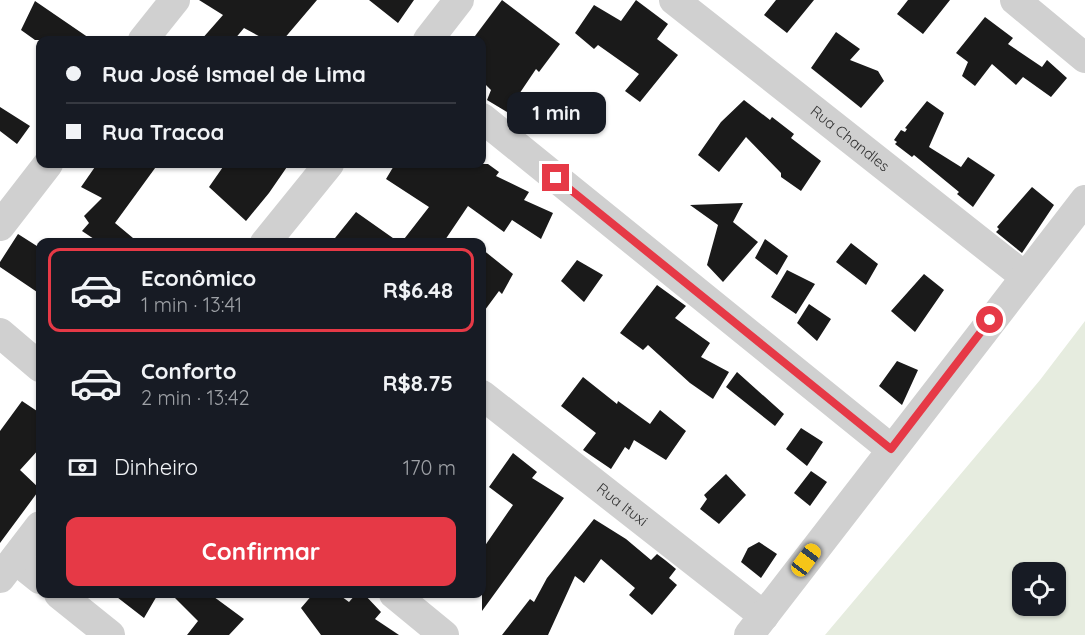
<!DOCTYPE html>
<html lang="pt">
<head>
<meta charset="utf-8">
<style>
  :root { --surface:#171b24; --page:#20242c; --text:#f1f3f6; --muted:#9ea1a6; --line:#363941; --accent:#e63946 }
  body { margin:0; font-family:Quicksand,sans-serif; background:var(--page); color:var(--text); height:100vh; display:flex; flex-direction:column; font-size:22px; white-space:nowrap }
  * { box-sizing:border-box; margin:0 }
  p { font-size:20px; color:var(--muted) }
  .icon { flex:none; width:33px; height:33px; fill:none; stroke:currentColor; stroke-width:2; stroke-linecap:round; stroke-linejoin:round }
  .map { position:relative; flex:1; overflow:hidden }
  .sheet { position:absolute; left:36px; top:238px; width:450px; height:360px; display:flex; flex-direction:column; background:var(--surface); border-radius:12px; box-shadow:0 2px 4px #0004 }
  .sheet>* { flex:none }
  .top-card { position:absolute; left:36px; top:36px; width:450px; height:132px; border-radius:12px; box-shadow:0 2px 4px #0004; display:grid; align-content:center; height:132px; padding:0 30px; background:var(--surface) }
  .fabs { position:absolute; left:1012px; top:562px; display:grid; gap:12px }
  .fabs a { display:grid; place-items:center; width:54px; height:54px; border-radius:12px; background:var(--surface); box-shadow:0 2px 4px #0004; font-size:30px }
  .end { position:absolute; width:27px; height:27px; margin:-14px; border:8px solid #e63946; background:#fff; box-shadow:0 0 0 3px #fff }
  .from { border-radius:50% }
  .bubble { position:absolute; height:42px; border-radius:12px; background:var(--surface); box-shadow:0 2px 4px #0004; font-size:20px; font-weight:800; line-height:42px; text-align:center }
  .car { position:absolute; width:18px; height:36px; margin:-18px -9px; border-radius:8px; box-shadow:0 0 4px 2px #0007; background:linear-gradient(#f5c518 24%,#345 0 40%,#f5c518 0 76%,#345 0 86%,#f5c518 0) }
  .top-card b { display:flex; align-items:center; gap:21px; height:57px; font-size:22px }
  .top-card b+b { border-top:2px solid var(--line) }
  .top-card i { width:15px; height:15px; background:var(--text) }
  ul { padding:10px 0 0; list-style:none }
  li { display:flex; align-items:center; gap:18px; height:84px; margin:0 12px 9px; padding:0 18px; border:3px solid transparent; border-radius:12px }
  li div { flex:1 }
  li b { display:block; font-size:22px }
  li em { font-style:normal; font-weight:800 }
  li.on { border-color:var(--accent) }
  li>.icon { width:54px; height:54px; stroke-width:1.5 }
  .pay { display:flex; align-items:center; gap:15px; height:66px; padding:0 30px; font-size:22px }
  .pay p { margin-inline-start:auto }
  .primary-button { display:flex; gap:12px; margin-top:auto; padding:12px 30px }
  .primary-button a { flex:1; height:69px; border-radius:12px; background:var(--accent); color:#fff; font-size:24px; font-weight:800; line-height:69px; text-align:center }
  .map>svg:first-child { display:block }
  .green { fill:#e6ecdf; fill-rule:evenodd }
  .building { fill:#1a1a1a }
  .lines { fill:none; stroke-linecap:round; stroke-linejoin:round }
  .minor { stroke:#d0d0d0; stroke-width:30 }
  .route { stroke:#e63946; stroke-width:8 }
  .labels { text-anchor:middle; stroke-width:6; stroke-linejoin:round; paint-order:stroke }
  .street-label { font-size:15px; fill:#333; stroke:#fff }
</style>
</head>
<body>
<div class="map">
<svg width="1085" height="635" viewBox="0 0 1085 635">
  <rect width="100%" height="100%" fill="#fff"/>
  <path class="green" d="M1085,321V635H825L1040,380ZM1023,573H1056V606H1023Z"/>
  <path class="building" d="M199,0H317L283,40H266L244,28L234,40H201L223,15Z
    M369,0H414L398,23Z
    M502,0L560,44L539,72L536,69L507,112L487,100L491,90L482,81V40H472Z
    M636,0L668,24L657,39L678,55L640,102L625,91L639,74L598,45L594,49L575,33L594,5L621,21Z
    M776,0H814L787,33L764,15Z
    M908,0H950L923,34L897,14Z
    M35,1L92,40H35L21,30Z
    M985,17L1013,38L1008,44L1042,67L1047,60L1067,78L1051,97L1023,77L1016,85L992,64L975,86L962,76L968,62L956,53Z
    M836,32L860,49L850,60L878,71L884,81L861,108L811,68Z
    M744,100L770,120L772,117L794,134L791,138L821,161L801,191L781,177V173L746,137L719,172L698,155L721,122Z
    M927,101L944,113L929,147L961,167L968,157L995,175L973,207L957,194L959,192L914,155L912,157L895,144L897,142L894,140L901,130L905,132L907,129L905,128Z
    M0,107L30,126L17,144L0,131Z
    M97,164H158L115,223L139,243H100L82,231L89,223L84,216L102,198L81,187Z
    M225,164H289L269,193L246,221L209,187Z
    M395,164H488L499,172L496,176L529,192L524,200L553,213L541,239L512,220L504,232L468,206L443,243H401L429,207L386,179Z
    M1032,187L1054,205L1022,253L996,232L999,229L997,227Z
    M743,203L733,222L758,242L723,282L707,265L718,225L690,205Z
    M356,212L400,243H331Z
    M18,234L40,248V294L0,267V262Z
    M765,239L788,256L777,275L755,258Z
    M851,243L878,264L866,285L836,262Z
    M482,249L513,274L502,294L499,291L482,314Z
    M577,260L603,275L584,302L561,281Z
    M787,270L815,284L796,314L771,297Z
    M924,274L944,290L915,332L891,311Z
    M657,285L686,306L675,318L710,343L701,357L729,372L713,399L690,383L648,345L643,350L620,333Z
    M809,304L831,319L817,341L797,323Z
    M897,361L918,370L902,405L879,386Z
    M737,372L784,414L775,426L726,387Z
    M583,377L617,404L618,401L650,424L660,410L686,431L666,460L634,440L629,450L625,447L611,469L583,450L596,433L561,406Z
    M22,401L40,413V448L20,470L40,489L0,543V431Z
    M801,428L823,442L807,466L786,449Z
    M513,453L537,472L532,478L564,498L482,611V550L513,505L489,487Z
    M811,471L827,482L810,506L794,493Z
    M726,474L746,495L719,524L700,509L707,499L704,495Z
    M594,519L626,539L651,560L657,554L665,560L676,569L669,578L677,585L652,615L629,595L635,588L601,559L584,583L575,576L548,635H502L530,599L534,602L547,578Z
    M759,542L777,554L761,578L741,562L748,548Z
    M113,594H158L144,618Z
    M171,594H210L244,619L229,635H187L198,621Z
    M313,594H338L349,602L356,594H364L381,612L375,619L399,635H321L301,608Z"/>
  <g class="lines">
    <g class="minor">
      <path id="s1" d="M674,0L1024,276"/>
      <path d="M1015,0L1085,58"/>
      <path d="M143,40L175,0"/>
      <path d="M428,40L459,0"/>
      <path d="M482,118L891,449"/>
      <path d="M0,226L48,164"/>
      <path d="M265,243L329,164"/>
      <path d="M0,333L40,367"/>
      <path id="s2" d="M482,395L764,616"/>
      <path d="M15,559L40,579"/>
      <path d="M0,578L40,526"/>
      <path d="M59,594L110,635"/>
      <path d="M394,594L444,635"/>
      <path d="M749,635L1085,200"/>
    </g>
  </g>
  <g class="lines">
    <path class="route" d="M556,178L891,449L990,320"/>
  </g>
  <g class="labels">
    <g class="street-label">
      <text dy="5" stroke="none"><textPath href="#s1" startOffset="224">Rua Chandles</textPath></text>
      <text dy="5" stroke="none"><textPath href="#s2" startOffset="178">Rua Ituxi</textPath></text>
    </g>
  </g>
</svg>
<div class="fabs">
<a><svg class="icon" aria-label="locate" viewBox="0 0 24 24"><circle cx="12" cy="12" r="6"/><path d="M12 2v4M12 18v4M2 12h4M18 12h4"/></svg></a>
</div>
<i class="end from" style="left:990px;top:320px"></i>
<i class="end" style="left:556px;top:178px"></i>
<div class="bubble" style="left:507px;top:92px;width:99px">1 min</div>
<i class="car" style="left:806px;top:560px;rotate:37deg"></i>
<div class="top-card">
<b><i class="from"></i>Rua José Ismael de Lima</b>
<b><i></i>Rua Tracoa</b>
</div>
<section class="sheet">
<ul>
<li class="on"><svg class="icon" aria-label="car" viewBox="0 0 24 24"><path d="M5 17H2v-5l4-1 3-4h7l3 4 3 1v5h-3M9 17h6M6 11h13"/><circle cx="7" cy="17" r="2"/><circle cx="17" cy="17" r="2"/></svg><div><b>Econômico</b><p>1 min · 13:41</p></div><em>R$6.48</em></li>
<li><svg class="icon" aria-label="car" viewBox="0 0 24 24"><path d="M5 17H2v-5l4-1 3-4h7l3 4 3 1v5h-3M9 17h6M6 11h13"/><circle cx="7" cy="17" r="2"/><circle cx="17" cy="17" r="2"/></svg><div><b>Conforto</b><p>2 min · 13:42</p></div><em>R$8.75</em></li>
</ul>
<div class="pay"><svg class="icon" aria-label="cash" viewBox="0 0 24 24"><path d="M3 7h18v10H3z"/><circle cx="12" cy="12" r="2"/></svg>Dinheiro<p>170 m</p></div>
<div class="primary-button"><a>Confirmar</a></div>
</section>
</div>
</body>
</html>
